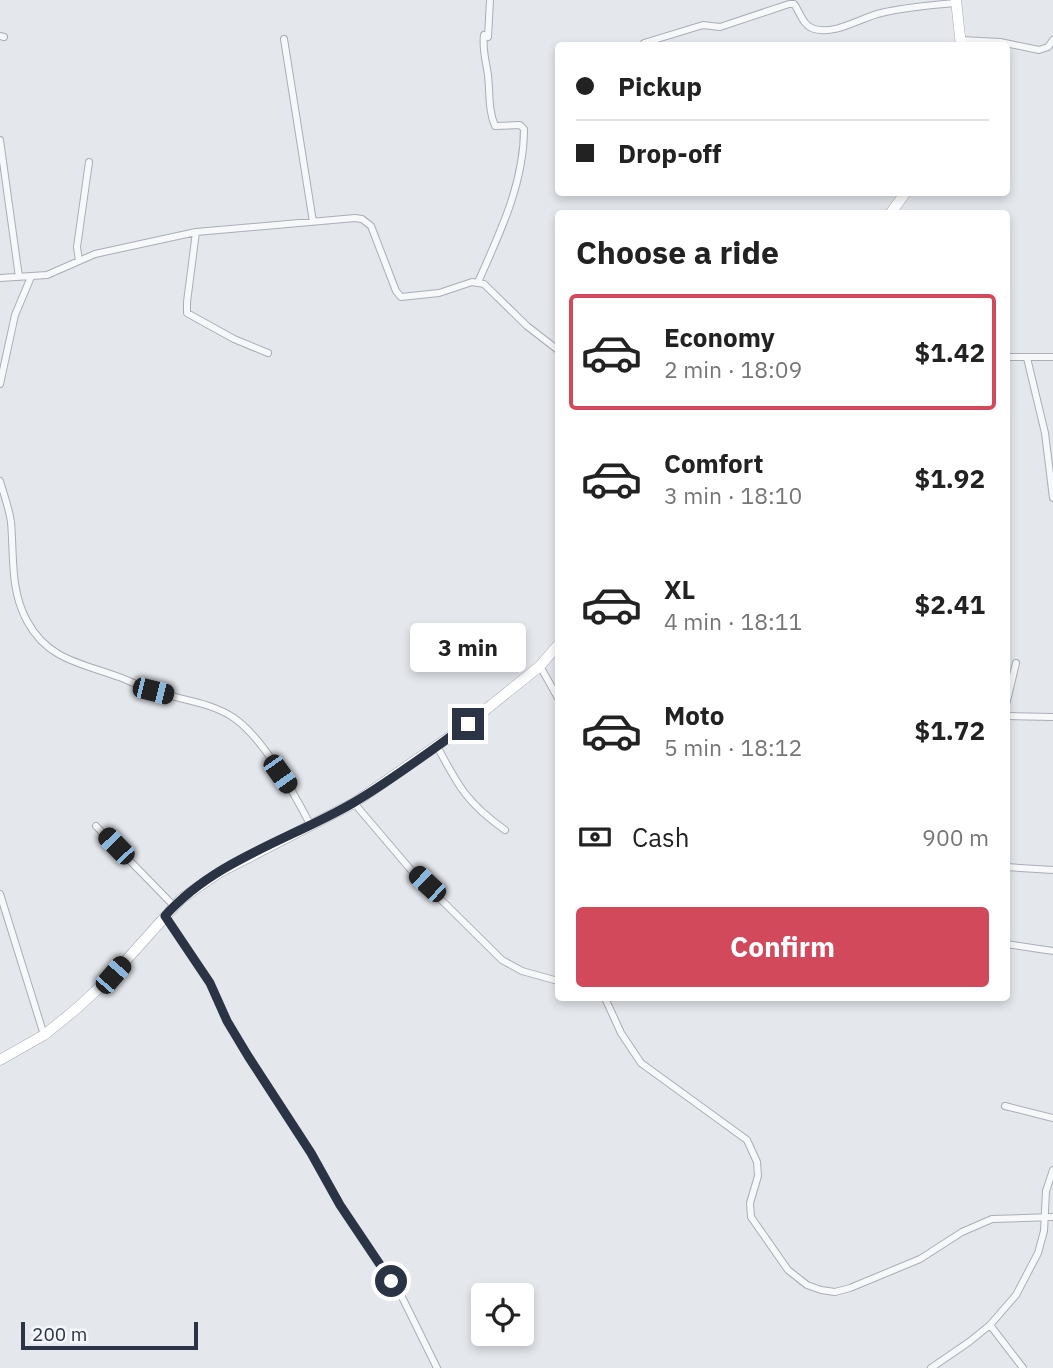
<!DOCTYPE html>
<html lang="en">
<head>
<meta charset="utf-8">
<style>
  :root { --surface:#fff; --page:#f2f2f2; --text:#222; --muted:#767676; --line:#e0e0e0; --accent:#d1495b }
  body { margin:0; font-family:"IBM Plex Sans",sans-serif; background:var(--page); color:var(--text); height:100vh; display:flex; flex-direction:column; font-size:26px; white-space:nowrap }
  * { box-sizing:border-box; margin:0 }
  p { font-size:23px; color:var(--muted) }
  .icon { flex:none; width:38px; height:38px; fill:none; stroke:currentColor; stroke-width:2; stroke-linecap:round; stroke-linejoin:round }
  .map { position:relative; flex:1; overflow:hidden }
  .panel { position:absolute; left:555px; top:210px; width:455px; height:791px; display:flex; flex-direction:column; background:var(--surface); border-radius:7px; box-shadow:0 4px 10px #0003 }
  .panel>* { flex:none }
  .top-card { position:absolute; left:555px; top:42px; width:455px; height:154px; border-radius:7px; box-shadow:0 4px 10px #0003; display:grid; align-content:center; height:154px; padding:0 21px; background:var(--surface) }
  .fabs { position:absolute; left:471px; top:1283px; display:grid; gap:14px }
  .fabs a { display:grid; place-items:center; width:63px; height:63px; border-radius:7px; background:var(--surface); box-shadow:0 4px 10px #0003; font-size:35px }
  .scale { position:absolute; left:21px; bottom:18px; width:177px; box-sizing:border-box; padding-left:7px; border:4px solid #2b3445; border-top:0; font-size:19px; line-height:24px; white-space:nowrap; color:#2b3445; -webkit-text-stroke:5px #f4f6f9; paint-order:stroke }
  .end { position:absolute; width:32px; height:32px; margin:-16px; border:9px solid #2b3445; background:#fff; box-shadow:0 0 0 4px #fff }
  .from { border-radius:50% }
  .bubble { position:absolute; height:49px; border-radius:7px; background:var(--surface); box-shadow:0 4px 10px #0003; font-size:23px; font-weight:700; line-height:49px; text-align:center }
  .car { position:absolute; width:21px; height:42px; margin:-21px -10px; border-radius:9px; box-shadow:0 0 5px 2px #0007; background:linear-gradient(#222 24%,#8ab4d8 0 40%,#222 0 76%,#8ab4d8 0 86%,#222 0) }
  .top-card b { display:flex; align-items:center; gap:24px; height:66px; font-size:26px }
  .top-card b+b { border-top:2px solid var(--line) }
  .top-card i { width:18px; height:18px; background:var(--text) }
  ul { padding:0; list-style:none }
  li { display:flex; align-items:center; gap:21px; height:116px; margin:0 14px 10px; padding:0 7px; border:4px solid transparent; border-radius:7px }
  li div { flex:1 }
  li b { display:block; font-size:26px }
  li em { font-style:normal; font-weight:700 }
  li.current { border-color:var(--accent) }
  li>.icon { width:63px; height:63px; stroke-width:1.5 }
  h2 { padding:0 21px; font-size:32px; line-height:84px }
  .pay { display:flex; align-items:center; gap:18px; height:77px; padding:0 21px; font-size:26px }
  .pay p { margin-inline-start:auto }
  .action { display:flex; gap:14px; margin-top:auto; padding:14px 21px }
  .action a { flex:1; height:80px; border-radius:7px; background:var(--accent); color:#fff; font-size:28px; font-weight:700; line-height:80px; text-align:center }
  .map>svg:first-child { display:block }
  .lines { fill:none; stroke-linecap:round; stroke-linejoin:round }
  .street-casing { stroke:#a9aeb7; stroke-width:8 }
  .primary-casing { stroke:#a3abb8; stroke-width:11 }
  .street { stroke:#f7f8fa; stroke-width:6 }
  .primary { stroke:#fff; stroke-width:10 }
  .route { stroke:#2b3445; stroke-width:9 }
</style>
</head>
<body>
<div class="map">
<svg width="1053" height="1368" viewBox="0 0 1053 1368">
  <rect width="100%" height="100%" fill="#e4e7ec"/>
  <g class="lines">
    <defs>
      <path id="street" d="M0,36L4,37
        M284,39L313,222
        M961,40L1000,42L1039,50L1048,47L1053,40
        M644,43L703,25L720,27L789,4H794C800,12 803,26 814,29C836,35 860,18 881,13C906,7 931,5 956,3
        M0,140L19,277
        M196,232L187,302V313L234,339L268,353
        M79,261L77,247L89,162
        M0,278L47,275L95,254L196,232L355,218L362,219L371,226L396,291L401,297L439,293L472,282L484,284L527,326L558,350
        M478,282C500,233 524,183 524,129L520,125L495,126C488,110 490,92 488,75C486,61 482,49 484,35L488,37L490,0
        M1006,357H1053
        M1027,358L1045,433L1053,498
        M0,384L15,315L31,277
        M0,481C4,495 9,508 11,522C14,556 10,590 27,621C48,660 81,663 119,677C131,681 142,688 154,691C180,700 211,702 234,718C263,738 295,795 311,826
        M540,666L558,698
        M1006,705L1016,663
        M1006,716L1053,717
        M437,746C458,786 467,803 505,830
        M354,803L411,870L502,960L522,971L558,981
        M96,826L174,906
        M1006,867L1053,870
        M0,894L44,1035
        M165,916L210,983L227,1021L248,1056L311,1153L340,1205L402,1297L437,1368
        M1006,944L1053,951
        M605,998L621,1033L641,1063L747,1140L757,1162L758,1176L750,1203L751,1217L788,1270L807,1285L821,1290L835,1292L850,1288L920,1259L962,1232L992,1219L1053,1217
        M1005,1106L1053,1118
        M990,1325L1023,1368
        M931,1368L969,1342L990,1325L1016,1295L1038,1253L1044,1231L1046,1191L1053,1170"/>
      <path id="primary" d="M956,0L961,46
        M890,214L906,192
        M0,1060L44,1035L75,1010L113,975L181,899L220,872L354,803L468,724L540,666L558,645"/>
    </defs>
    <use href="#street" class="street-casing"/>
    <use href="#primary" class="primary-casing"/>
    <use href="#street" class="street"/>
    <use href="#primary" class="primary"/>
  </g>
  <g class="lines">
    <path class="route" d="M391,1281L340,1205L311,1153L248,1056L227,1021L210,983L165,916C213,861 291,839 353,803C392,780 430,751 468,724"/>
  </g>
</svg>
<div class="fabs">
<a><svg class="icon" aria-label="locate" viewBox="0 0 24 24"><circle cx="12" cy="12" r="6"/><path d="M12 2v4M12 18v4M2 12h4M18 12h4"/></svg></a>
</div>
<div class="scale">200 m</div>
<i class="end from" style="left:391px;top:1281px"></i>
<i class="end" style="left:468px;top:724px"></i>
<div class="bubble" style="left:410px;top:623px;width:116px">3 min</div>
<i class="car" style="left:153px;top:691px;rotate:104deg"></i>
<i class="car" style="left:280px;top:774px;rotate:145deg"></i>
<i class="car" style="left:116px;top:846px;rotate:316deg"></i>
<i class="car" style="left:427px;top:884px;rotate:313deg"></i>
<i class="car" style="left:113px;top:975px;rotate:41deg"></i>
<div class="top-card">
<b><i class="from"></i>Pickup</b>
<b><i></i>Drop-off</b>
</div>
<section class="panel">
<h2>Choose a ride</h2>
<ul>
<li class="current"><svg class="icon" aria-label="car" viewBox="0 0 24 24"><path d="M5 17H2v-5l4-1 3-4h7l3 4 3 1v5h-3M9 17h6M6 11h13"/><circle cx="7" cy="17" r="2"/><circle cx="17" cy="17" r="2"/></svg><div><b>Economy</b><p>2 min · 18:09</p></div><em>$1.42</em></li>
<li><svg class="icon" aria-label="car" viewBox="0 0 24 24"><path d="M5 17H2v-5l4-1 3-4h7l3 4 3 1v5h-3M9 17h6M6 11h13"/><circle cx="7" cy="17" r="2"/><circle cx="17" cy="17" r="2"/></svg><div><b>Comfort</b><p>3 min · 18:10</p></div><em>$1.92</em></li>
<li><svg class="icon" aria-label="car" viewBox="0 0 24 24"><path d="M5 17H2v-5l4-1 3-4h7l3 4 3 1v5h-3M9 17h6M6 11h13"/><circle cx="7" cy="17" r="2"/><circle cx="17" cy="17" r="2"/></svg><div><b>XL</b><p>4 min · 18:11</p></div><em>$2.41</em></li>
<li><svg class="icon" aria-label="car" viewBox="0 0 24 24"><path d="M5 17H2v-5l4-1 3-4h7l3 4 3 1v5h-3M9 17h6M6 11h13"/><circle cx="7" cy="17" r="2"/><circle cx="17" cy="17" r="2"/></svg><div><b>Moto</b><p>5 min · 18:12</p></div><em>$1.72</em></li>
</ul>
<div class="pay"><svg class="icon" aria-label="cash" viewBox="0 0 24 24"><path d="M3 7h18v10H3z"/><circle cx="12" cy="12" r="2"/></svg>Cash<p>900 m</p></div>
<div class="action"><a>Confirm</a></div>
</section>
</div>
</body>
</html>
